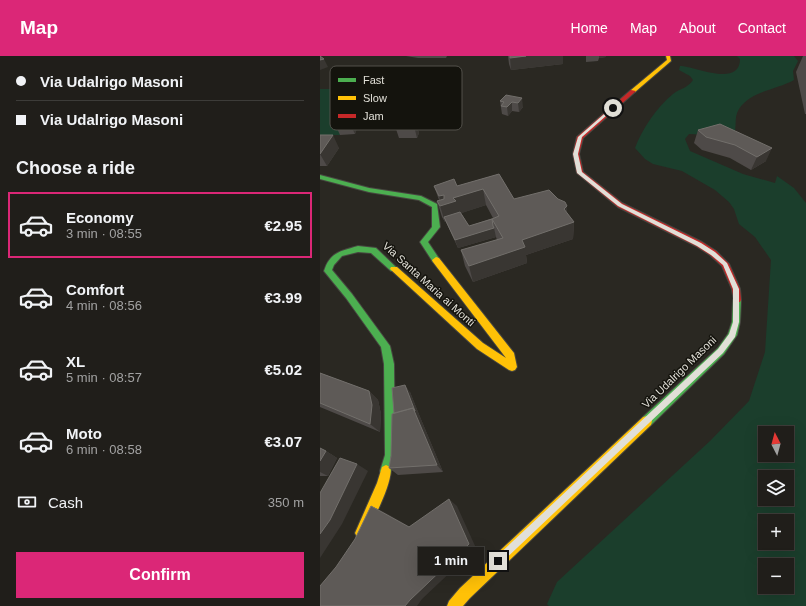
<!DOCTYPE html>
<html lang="en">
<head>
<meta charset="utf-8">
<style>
  :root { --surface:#201e1a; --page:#282723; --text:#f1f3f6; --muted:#a2a2a2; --line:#3d3c39; --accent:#db2777 }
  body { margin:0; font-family:Arial,sans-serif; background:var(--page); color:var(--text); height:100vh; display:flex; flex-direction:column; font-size:15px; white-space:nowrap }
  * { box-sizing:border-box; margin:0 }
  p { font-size:13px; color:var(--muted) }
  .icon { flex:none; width:22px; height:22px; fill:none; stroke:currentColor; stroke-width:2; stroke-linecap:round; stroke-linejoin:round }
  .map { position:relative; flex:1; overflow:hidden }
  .panel { display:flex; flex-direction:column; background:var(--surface); width:320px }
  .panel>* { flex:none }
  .banner { display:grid; align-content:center; height:88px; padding:0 16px; background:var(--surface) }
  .needle { width:26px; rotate:354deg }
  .controls { position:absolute; left:438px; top:370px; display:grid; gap:8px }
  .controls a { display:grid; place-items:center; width:36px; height:36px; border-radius:0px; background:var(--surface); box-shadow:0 4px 16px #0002,0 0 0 1px var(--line); font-size:20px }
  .end { position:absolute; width:18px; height:18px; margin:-9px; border:5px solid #e1dfd7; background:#111; box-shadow:0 0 0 2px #111 }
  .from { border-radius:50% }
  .bubble { position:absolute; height:28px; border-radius:0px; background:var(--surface); box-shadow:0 4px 16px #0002,0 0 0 1px var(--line); font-size:13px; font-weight:700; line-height:28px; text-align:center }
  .banner b { display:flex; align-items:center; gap:14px; height:38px; font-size:15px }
  .banner b+b { border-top:1px solid var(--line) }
  .banner i { width:10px; height:10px; background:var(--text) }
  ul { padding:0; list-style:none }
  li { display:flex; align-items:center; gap:12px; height:66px; margin:0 8px 6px; padding:0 8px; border:2px solid transparent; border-radius:0px }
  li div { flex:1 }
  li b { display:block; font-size:15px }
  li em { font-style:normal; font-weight:700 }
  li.active { border-color:var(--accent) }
  li>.icon { width:36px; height:36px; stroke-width:1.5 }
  h2 { padding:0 16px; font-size:18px; line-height:48px }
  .pay { display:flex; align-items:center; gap:10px; height:44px; padding:0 16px; font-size:15px }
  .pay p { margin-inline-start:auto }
  .cta { display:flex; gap:8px; margin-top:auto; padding:8px 16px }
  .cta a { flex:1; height:46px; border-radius:0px; background:var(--accent); color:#fff; font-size:16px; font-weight:700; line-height:46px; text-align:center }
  header { display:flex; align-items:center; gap:24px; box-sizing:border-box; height:56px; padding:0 20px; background:var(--accent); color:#fff }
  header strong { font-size:19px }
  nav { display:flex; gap:22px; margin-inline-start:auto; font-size:14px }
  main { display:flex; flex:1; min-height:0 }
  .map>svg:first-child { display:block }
  .green { fill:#1b3e2c; fill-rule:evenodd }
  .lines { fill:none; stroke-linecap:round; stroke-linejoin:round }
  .fast-casing { stroke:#474640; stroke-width:2 }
  .slow-casing { stroke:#474640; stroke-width:2 }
  .jam-casing { stroke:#474640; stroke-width:2 }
  .fast { fill:#4caf50; fill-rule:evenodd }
  .slow { fill:#ffc107; fill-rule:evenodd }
  .jam { fill:#c62828; fill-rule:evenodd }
  .wall { fill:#4e4a48; fill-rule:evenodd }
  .shaded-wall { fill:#393632 }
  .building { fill:#5e5a57; stroke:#726f6b }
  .route { fill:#e1dfd7 }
  .labels { text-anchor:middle; stroke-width:3; stroke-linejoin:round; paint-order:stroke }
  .street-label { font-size:11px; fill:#e1dfd7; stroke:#14130d }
  .key { fill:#14130d; stroke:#52504a; stroke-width:1 }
  .key-label { font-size:11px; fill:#e1dfd7 }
</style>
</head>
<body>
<header>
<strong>Map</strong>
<nav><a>Home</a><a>Map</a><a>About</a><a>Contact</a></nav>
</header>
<main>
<section class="panel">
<div class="banner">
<b><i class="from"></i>Via Udalrigo Masoni</b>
<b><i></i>Via Udalrigo Masoni</b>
</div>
<h2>Choose a ride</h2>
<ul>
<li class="active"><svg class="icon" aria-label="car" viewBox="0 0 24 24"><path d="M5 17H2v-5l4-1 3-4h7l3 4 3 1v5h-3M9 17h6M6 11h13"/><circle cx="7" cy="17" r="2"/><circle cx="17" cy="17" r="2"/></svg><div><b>Economy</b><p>3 min · 08:55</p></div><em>€2.95</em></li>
<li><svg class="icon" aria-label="car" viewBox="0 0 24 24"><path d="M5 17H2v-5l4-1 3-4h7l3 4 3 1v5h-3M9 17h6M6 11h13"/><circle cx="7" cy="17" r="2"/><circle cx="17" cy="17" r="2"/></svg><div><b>Comfort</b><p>4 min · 08:56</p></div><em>€3.99</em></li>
<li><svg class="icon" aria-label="car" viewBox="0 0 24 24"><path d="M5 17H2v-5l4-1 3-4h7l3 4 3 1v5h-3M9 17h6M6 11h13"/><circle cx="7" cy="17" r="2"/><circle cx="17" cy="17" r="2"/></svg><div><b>XL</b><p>5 min · 08:57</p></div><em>€5.02</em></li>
<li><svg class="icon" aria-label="car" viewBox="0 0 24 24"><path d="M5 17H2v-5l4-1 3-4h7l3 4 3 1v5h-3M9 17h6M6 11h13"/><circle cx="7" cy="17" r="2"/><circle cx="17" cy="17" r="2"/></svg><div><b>Moto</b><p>6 min · 08:58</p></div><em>€3.07</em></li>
</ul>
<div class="pay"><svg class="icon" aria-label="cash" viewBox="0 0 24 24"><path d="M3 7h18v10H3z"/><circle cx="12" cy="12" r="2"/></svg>Cash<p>350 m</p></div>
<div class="cta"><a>Confirm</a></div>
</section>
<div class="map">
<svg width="486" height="550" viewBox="0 0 486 550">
  <rect width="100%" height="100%" fill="#2a2822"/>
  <path class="green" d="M417,0H474L478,5L473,15L474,24C456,34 431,35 419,53C413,62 418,72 413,80L369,78L365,83L370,95L423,118L455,127L457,120L474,132L486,147V550H229L227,548L237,526L390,385L429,345L445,296L451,204L435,181L419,168L414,153L409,146L395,134L362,115L333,108L325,103L315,92C322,73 337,51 353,38C359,33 368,32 373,24L370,20L359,14L360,10C374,10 420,32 420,3ZM445,377H467V399H445ZM445,421H467V443H445ZM445,465H467V487H445ZM445,509H467V531H445Z
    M0,33H43L50,43L73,45L54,69H24L20,79H0Z"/>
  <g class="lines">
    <defs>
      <path id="fast" d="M0,119L49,132L101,140L117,148L120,171L108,186L120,204L119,206H113L100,186L112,171V151L99,144L49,136L0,123Z
        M38,190L56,192L78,213L77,215H71L51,197L38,196L22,200L14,209L12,214L32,238L70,290L74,308L75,399L70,419L66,421L62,419L60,415L65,399L64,308L61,291L26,242L4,215C10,196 21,195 38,190Z
        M417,241L421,244L420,266L417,279L404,298L331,369L327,370L323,369L322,365L323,361L398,292L408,278L412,266L413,244Z"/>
      <path id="slow" d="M346,0H350L351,5L315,36H311V34L347,4Z
        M116,201L119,202L194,297L197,311L195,314L192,315L189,314L157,293L70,213L71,211H77L163,287L186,302L113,206L112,204Z
        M327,360L331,361L332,365L331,369L150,542L143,550H127L129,545L140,532L323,361Z
        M66,409L70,411C75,423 51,468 45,481L41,483L37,481L35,477L57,427L62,411Z"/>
      <path id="jam" d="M311,34L316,35L263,82L259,98L263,116L302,147L382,186L396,195L409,208L420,233L421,244L420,246H414L412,233L402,210L390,199L376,190L298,151L257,117L253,98L257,81Z"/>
    </defs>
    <use href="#fast" class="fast-casing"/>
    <use href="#slow" class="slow-casing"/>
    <use href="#jam" class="jam-casing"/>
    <use href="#fast" class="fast"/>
    <use href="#slow" class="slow"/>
    <use href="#jam" class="jam"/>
  </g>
  <path class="wall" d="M86,0H127L126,2H98Z
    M188,0H243V8L191,14L189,8Z
    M266,0H286V1L279,2L278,5L266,6Z
    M483,0H486V58H485L476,16Z
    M51,32L65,38L57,40L53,36Z
    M186,39L203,51L199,56L192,55L188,60L182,58L180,45Z
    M80,47L82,51L79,56L71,55L69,51Z
    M35,60L38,69L35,78L20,79L16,70Z
    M95,62L94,68H96L99,77L97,82H79L76,73Z
    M400,68L446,105L431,114L410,102L382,94L374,87L378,74Z
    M0,79L19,92L7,110H0Z
    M179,118L194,143H238L247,150V157L254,166L253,183L206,199L207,207L153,226L145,210L141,194L177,184L176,181L138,192L126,166H125L122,161L117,145L119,144L114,130H137ZM166,149L173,162L149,170L141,157Z
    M0,317L49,335L58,344L61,358L60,376L0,351Z
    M90,336L100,361L123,416L78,419L69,412L71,400L74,357Z
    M0,392L6,395L17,402L8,420H0Z"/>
  <path class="shaded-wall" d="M206,0H243V8L191,14L190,2Z
    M279,0H286V1L279,2Z
    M4,3L8,11L0,14V4Z
    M63,34L65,38L57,40L56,36Z
    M202,42L203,51L199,56L198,47Z
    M192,46V55L188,60L187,51Z
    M80,47L82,51L79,56L78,51Z
    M93,54L95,62L93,74L90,68Z
    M35,60L38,69L35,78L31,70Z
    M96,68L99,77L97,82L95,74Z
    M13,79L19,92L7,110L0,98Z
    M452,92L446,105L431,114L437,101Z
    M163,133L166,149L139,158L124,161L126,166H125L120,150L121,149L119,140L124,139L133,142Z
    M247,150V166H254L253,183L206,199L207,207L153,226L149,210L202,184L244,153Z
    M174,172L176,181L138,192L135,184Z
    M85,329L90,336L100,361L123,416L80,366Z
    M49,335L58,344L61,358L60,376L50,368Z
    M6,395L17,402L8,420L0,416V405Z
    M37,408L48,415L22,468L0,502V478Z
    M129,443L137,450L156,492L102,543L97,550H85Z
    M51,450L64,456L99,476L89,471Z"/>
  <path class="building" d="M0,0L4,3L0,4Z
    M190,0H206L190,2Z
    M186,39L202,42L198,47L192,46L187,51L181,50L184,46L180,45Z
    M400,68L452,92L437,101L415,89L386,81L378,74Z
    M0,79H13L0,98Z
    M179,118L194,143L229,134L238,143L245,146L247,150L244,153L254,166L202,184L205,191L149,210L141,194L183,182L172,163L179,160L163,133L133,142L136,145L120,150L117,145L124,143V139L119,140L114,130L134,123L137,130Z
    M140,156L149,170L172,163L173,170L174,172L135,184L124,161Z
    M0,317L49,335L52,349L50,368L0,347Z
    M85,329L95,355L93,352L74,357L72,332Z
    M93,352L117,409L69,412L71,400L72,358Z
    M0,392L6,395L0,405Z
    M20,402L37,408L10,464L0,478V437Z
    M129,443L149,488L90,544L85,550H0V530L16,511L35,483L51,450L89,471Z"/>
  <path class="route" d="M292,51L295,52L262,81L258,98L262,116L302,148L381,187L395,196L407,207L419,233V266L415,281L403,297L178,510L175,508V502L398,293L409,278L413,266V233L403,209L391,199L377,190L298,150L257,117L253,98L258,81Z"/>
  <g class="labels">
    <g class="street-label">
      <text transform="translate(109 228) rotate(42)" y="4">Via Santa Maria ai Monti</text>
      <text transform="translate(359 316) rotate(-44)" y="4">Via Udalrigo Masoni</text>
    </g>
  </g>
  <rect x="10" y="10" width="132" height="64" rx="6" class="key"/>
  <rect x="18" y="22" width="18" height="4" fill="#4caf50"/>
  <rect x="18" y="40" width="18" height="4" fill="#ffc107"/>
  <rect x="18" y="58" width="18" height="4" fill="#c62828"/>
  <g class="key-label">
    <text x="43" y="28">Fast</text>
    <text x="43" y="46">Slow</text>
    <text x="43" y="64">Jam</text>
  </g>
</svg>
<div class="controls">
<a><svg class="needle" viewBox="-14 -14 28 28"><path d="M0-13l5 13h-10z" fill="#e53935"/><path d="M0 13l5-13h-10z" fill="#a2a2a2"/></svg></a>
<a><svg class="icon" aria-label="layers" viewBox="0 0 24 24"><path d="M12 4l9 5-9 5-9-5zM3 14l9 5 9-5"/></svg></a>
<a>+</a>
<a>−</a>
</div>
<i class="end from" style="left:293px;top:52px"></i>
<i class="end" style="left:178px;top:505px"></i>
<div class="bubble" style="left:98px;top:491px;width:66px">1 min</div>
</div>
</main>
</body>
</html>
